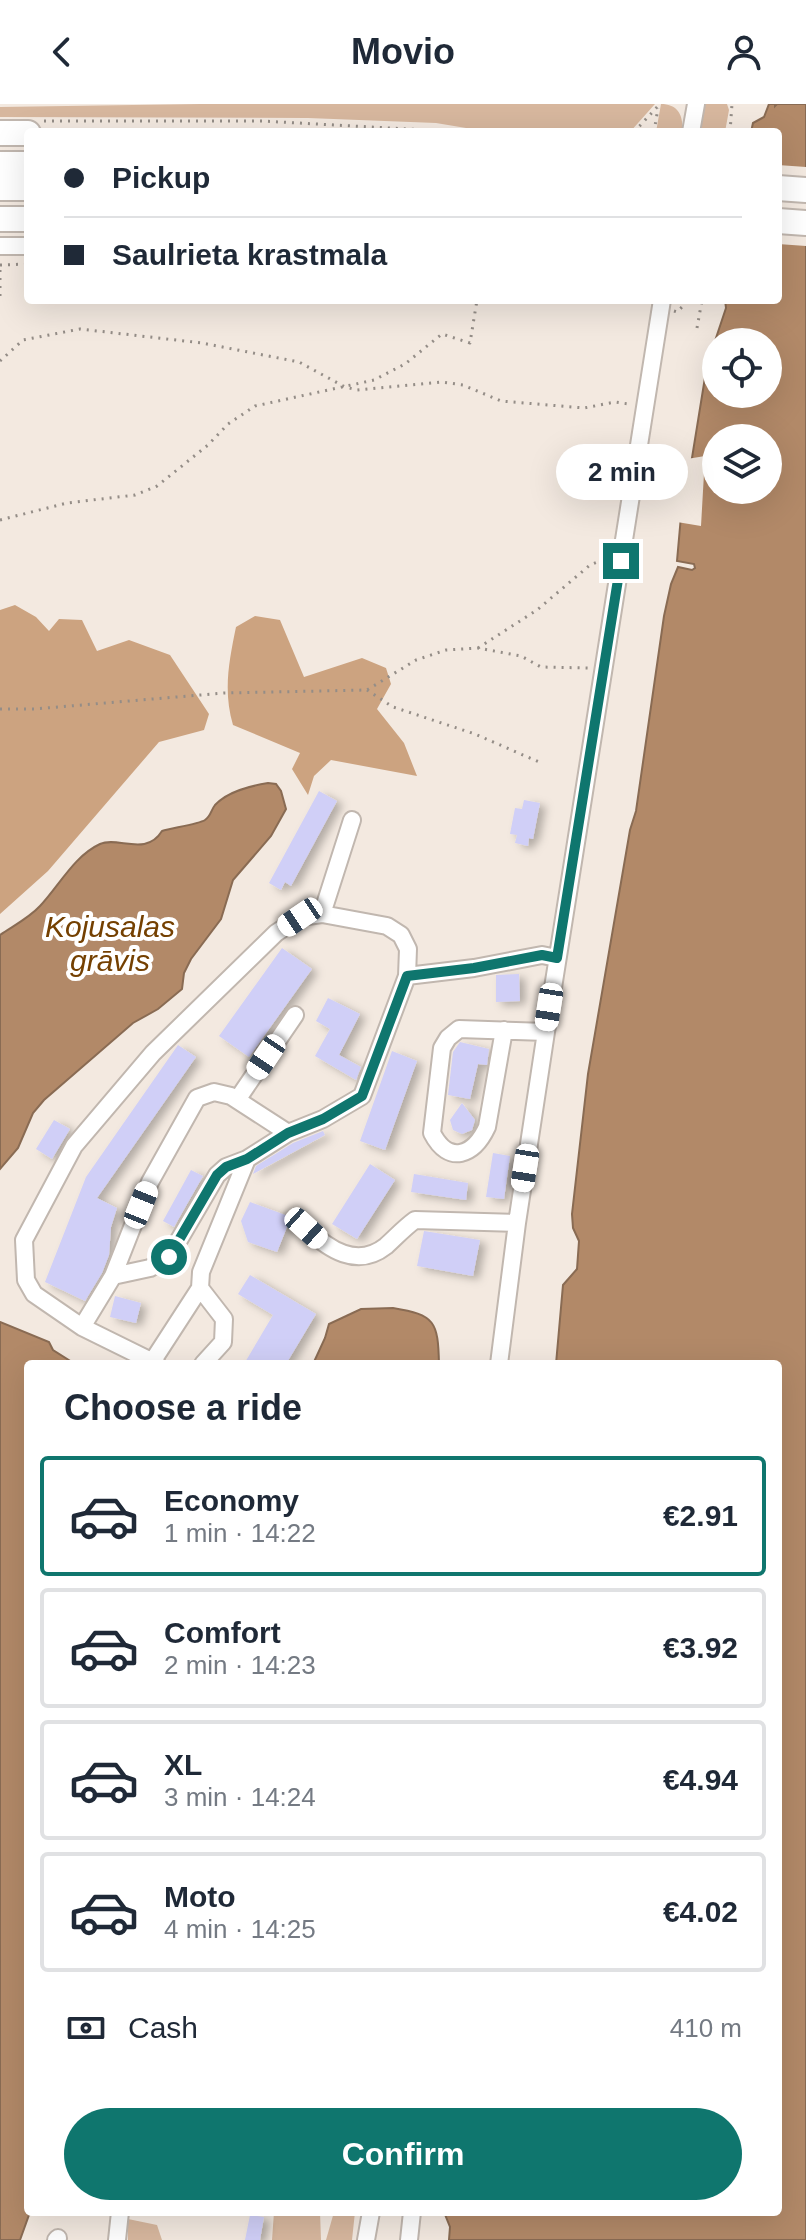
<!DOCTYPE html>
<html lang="en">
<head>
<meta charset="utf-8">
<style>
  :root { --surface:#fff; --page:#f2f2f3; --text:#1f2937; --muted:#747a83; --line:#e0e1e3; --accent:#0f766e }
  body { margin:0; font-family:Arial,sans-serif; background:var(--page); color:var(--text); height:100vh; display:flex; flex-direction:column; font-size:30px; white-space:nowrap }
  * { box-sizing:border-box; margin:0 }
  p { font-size:26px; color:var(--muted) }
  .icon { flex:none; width:44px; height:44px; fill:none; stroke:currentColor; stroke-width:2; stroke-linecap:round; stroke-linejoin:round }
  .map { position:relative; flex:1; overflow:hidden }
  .drawer { position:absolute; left:24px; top:1256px; width:758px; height:856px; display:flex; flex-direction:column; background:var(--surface); border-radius:8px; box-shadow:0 8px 32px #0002 }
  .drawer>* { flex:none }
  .guide { position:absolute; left:24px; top:24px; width:758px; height:176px; border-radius:8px; box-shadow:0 8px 32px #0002; display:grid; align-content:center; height:176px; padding:0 40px; background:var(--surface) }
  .tools { position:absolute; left:702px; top:224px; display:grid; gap:16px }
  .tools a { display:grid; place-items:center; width:80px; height:80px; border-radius:50%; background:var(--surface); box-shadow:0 8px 32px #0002; font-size:40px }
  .end { position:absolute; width:36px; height:36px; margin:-18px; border:10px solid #0f766e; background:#fff; box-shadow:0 0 0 4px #fff }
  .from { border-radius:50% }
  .bubble { position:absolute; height:56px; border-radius:28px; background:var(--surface); box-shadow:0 8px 32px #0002; font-size:26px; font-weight:700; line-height:56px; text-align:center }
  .car { position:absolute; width:24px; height:48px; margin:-24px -12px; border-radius:10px; box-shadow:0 0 6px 2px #0007; background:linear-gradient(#fff 24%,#345 0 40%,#fff 0 76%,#345 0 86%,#fff 0) }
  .guide b { display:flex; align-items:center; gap:28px; height:76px; font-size:30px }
  .guide b+b { border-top:2px solid var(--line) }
  .guide i { width:20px; height:20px; background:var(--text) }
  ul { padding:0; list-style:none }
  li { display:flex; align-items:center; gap:24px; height:120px; margin:0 16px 12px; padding:0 24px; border:4px solid var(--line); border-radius:8px }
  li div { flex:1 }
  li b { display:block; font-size:30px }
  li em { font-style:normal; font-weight:700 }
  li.on { border-color:var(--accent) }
  li>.icon { width:72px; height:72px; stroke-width:1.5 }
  h2 { padding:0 40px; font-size:36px; line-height:96px }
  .pay { display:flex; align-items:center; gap:20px; height:88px; padding:0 40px; font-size:30px }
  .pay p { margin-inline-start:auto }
  .primary-button { display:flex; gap:16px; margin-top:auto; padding:16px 40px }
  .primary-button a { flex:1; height:92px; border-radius:48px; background:var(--accent); color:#fff; font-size:32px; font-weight:700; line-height:92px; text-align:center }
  header { display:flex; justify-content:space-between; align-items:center; height:104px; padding:0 40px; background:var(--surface); font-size:36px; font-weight:700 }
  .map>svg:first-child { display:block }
  .green { fill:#d7b79e }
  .forest { fill:#cca380 }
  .water { fill:#b28968; stroke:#896b53; stroke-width:2; fill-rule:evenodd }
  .pier { fill:#f3e9e0 }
  .building { fill:#d0cff7; filter:url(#shadow) }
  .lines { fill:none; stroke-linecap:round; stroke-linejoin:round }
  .minor-casing { stroke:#c1b7af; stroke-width:20 }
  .highway-casing { stroke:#c1b7af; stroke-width:28 }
  .path { stroke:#948d87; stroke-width:3; stroke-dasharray:2 6; stroke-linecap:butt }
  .minor { stroke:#fff; stroke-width:16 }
  .highway { stroke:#fff; stroke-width:24 }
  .route { stroke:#0f766e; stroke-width:10 }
  .labels { text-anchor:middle; stroke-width:8; stroke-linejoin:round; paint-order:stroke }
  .water-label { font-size:30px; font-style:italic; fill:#744001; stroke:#fff }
</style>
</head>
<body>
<header><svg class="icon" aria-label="back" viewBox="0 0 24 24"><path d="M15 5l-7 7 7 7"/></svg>Movio<svg class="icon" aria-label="person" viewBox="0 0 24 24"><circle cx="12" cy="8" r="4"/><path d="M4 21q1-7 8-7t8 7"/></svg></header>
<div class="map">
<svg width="806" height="2136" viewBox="0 0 806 2136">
  <defs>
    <filter id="shadow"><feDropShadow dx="6" dy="3.5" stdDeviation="4" flood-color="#0004"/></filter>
  </defs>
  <rect width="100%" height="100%" fill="#f3e9e0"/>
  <path class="green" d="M200,0H655L630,28H490L436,19L308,14L0,13V3Z
    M661,0C678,0 684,12 682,28H656Z
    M705,0H727L729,6L725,28H700Z
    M274,2108H320L321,2136H272Z
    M334,2108H355L352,2136H326Z
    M128,2115L157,2121L162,2136H128Z"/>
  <path class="forest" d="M15,501L36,513L49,527L59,515L82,516L97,547L129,536L170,551L209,610L204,626L159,638L48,767L0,810V506Z
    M255,512L280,516L304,573L362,554L386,564L391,580L377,605L404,639L417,672L331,656L314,672L308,691L292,665L300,649L233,621C223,587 229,557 236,523Z"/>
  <path class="water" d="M769,0H775V2L777,0H806V2136H449L450,2123L444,2108H778V1260H556L563,1181L577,1165L579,1137L573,1124L572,1110L588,970L630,726L636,707L664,512L671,480L678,463L692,466L695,464L694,460L677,457L681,412L689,413L691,360L707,261L726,204L725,196H778V28H751L753,19L764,13ZM716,238H768V290H716ZM716,334H768V386H716Z
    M268,679L276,680L281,687L286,705L271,732L233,776L221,815L191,855L184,869L182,885L158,905L133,919L44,996L33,1009L18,1044L0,1065V831C13,822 29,814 40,802C59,782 74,752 100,740C118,732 146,753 162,727C172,724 199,720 205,716C211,712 211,706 215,701C228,687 250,682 268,679Z
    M393,1204C435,1211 438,1217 439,1260H313L325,1234L329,1220L361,1205Z
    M0,1218L49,1238L53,1246L75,1260H28L30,2108L20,2136H0Z"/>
  <path class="pier" d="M778,61L806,63V142L778,140Z
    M705,352L701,422L677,418L678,410L686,409L687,355Z"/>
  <path class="building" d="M319,687L337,697L291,782L285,778L281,786L269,779Z
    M524,696L540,699L533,735L529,734L528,742L515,739L517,731L510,730L515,704L522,705Z
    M282,844L312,865L249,953L219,932Z
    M519,870L520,897L496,898V871Z
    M328,894L360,910L339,951L361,963L356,976L315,952L330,925L316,917Z
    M460,938L489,945L487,961L478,960L470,995L448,991L453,948Z
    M178,941L196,953L97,1094L117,1104L111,1123L109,1151L102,1169L85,1197L45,1178L86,1073Z
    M392,947L417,957L385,1046L360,1037Z
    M462,999L475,1016L472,1026L462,1030L453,1026L450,1016Z
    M54,1016L70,1025L52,1055L36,1045Z
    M323,1027L325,1031L253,1070L256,1062L293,1039Z
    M493,1049L510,1052L504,1095L486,1093Z
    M370,1060L395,1076L357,1135L332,1120Z
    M191,1066L203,1072L174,1123L163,1117Z
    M414,1070L468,1079L466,1096L411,1088Z
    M250,1098L291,1113L277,1148L248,1138L241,1117Z
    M424,1127L480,1136L473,1172L417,1162Z
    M250,1171L316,1210L286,1260H244L273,1211L238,1190Z
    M115,1192L141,1199L136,1219L110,1213Z
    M250,2111L264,2113L260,2136H245Z"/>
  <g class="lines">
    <defs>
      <path id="minor" d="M691,28L696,0
        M0,142H28
        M322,810L352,716
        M504,926L487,1023C474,1051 449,1062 432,1029L442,944L448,934L459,925L546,928
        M237,996L295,911
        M306,1124C328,1145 357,1165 386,1142C396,1133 404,1124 415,1116L517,1119
        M113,1172L150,1164L169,1153L217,1071L226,1063L247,1055
        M82,1223L113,1172L150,1078L197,994L214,988L231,992L288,1029
        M152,1258L200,1184
        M157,1260L82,1223L34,1190L26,1176L24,1136L74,1042L153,949L276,829L300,813L322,810L387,822L401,831L408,845L407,872
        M203,1260L223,1238L224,1215L200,1184L201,1168L247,1055L288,1029L323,1015L362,992L407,872L474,864L542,851L557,854
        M499,1260L517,1119L546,928L662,196
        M56,2136L58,2134
        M117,2136L120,2108
        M366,2136L371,2108
        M409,2136L412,2108"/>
      <path id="highway" d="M0,29H28
        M0,60H28
        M0,84H28
        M778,84L806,86
        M0,115H28
        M778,117L806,119"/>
    </defs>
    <use href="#minor" class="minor-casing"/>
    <use href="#highway" class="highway-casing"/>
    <path class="path" d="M44,17H262L462,28
      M634,28L659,1
      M654,28L658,4
      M730,28L732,0
      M0,161L28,160
      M0,192V161
      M674,207L677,208L689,196
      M697,224L702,196
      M0,257L23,236L80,225L202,239L299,258L345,283L357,286L442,278L463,281L501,297L584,304L615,298L629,300
      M0,416L67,399L135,391L157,382L208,341L228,320L255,302L374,276L405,260L442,230L470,239L477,196
      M478,544L537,506L590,461L605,455
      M367,586L393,603L475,630L539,658
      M0,605H34L224,589L367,586L416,556L446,546L478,544L521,552L541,563L589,564"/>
    <use href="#minor" class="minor"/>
    <use href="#highway" class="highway"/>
  </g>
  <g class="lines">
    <path class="route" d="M169,1153L217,1071L226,1063L247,1055L288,1029L323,1015L362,992L407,872L474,864L542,851L557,854L621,457"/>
  </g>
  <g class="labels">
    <g class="water-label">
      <text x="110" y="833">Kojusalas<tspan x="110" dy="34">grāvis</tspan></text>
    </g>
  </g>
</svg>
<div class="tools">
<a><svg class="icon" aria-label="locate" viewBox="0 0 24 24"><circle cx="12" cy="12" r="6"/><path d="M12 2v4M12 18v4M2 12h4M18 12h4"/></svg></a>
<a><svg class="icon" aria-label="layers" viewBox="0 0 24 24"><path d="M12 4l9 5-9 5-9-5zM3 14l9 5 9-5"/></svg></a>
</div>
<i class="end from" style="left:169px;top:1153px"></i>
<i class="end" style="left:621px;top:457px"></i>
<div class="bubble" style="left:556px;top:340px;width:132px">2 min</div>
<i class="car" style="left:300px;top:813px;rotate:236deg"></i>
<i class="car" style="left:549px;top:903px;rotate:189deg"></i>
<i class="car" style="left:266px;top:953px;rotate:214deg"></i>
<i class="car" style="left:525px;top:1064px;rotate:189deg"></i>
<i class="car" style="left:141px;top:1101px;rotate:22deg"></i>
<i class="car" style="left:306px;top:1124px;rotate:132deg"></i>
<div class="guide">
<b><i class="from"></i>Pickup</b>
<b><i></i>Saulrieta krastmala</b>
</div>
<section class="drawer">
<h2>Choose a ride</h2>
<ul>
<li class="on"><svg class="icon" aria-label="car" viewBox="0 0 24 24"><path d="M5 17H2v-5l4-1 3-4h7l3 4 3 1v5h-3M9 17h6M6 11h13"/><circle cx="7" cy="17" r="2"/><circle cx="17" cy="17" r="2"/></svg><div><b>Economy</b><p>1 min · 14:22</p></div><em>€2.91</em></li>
<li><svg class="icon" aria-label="car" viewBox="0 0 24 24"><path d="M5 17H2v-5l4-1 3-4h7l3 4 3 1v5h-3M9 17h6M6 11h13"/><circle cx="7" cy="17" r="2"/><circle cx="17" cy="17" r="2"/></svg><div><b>Comfort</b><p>2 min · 14:23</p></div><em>€3.92</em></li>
<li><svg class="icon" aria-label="car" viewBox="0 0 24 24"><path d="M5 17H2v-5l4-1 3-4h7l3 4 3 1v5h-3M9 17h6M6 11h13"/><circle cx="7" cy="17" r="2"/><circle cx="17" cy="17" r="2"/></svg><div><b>XL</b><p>3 min · 14:24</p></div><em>€4.94</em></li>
<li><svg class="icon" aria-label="car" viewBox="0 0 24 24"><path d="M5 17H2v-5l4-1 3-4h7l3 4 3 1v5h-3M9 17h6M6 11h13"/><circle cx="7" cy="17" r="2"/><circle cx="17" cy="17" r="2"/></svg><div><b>Moto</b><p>4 min · 14:25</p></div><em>€4.02</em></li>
</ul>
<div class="pay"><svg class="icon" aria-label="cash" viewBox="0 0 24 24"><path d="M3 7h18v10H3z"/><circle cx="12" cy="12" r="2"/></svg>Cash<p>410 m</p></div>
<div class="primary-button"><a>Confirm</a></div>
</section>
</div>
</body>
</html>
